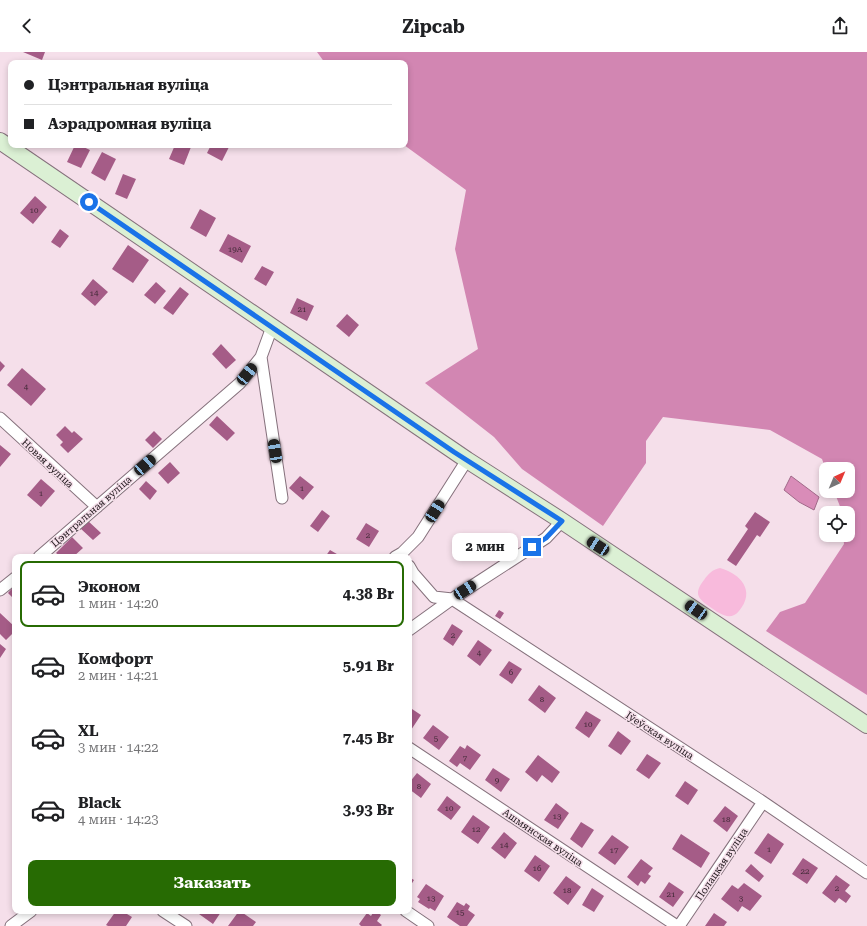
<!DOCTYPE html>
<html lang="ru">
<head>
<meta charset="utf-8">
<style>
  :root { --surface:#fff; --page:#f2f2f2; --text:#202124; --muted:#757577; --line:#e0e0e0; --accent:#276b03 }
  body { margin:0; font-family:"Roboto Serif",serif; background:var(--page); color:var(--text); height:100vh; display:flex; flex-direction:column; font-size:15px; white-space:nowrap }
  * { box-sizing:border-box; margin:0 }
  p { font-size:13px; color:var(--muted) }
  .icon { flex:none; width:22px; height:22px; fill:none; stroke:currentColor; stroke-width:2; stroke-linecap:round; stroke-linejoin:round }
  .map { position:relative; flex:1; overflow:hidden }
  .drawer { position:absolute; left:12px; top:502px; width:400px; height:360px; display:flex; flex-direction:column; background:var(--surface); border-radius:8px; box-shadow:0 2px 6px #0003 }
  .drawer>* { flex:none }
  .banner { position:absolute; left:8px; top:8px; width:400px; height:88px; border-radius:8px; box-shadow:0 2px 6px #0003; display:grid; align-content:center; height:88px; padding:0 16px; background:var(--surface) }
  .needle { width:26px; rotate:44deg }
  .fabs { position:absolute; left:819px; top:410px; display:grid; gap:8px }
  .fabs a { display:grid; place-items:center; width:36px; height:36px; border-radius:8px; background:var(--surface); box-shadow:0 2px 6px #0003; font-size:20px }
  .end { position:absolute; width:18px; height:18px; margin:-9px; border:5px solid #1a73e8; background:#fff; box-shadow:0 0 0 2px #fff }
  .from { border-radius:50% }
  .bubble { position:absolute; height:28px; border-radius:8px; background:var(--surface); box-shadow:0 2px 6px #0003; font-size:13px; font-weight:700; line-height:28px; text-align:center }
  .car { position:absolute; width:12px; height:24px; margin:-12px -6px; border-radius:5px; box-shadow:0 0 3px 1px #0007; background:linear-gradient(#222 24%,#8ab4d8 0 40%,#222 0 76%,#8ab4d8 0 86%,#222 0) }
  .banner b { display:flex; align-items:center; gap:14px; height:38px; font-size:15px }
  .banner b+b { border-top:1px solid var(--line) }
  .banner i { width:10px; height:10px; background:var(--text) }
  ul { padding:7px 0 0; list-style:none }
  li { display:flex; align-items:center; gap:12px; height:66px; margin:0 8px 6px; padding:0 8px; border:2px solid transparent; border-radius:8px }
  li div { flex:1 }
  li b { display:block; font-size:15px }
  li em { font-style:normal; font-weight:700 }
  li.current { border-color:var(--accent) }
  li>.icon { width:36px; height:36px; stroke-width:1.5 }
  .primary-button { display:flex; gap:8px; margin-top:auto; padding:8px 16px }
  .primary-button a { flex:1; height:46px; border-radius:8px; background:var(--accent); color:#fff; font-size:16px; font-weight:700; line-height:46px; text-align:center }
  header { display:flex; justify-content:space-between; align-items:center; height:52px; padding:0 16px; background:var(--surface); font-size:18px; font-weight:700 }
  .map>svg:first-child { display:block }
  .green { fill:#f8badc }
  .forest { fill:#d286b2 }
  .water { fill:#d98cb8; stroke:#a16989 }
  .building { fill:#a55c87 }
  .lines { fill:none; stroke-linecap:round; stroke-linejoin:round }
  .street-casing { stroke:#85717c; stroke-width:13 }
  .secondary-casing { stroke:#85717c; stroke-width:18 }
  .street { stroke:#fff; stroke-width:11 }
  .secondary { stroke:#dbf0d4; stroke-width:16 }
  .route { stroke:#1a73e8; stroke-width:5 }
  .labels { text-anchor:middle; stroke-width:3; stroke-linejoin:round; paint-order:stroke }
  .number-label { font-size:8px; fill:#3f2835 }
  .street-label { font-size:10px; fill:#1d161a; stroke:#f5dfea }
</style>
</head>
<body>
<header><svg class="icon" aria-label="back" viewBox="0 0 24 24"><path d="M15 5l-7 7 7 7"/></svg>Zipcab<svg class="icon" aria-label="share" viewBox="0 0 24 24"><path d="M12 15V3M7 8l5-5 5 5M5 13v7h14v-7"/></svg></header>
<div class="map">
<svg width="867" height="874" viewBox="0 0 867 874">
  <rect width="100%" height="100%" fill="#f5dfea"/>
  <path class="green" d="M720,516C741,522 756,539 739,559C730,570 719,561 710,555C697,546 694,541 704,528C709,521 712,518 720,516Z"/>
  <path class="forest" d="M317,0H867V643L766,579L780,560L805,551L844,492L843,483H848V461H842L841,457L834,439H848V417H826V418L822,407L770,378L663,365L646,389V411L603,474L522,417L494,385L425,331L478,297L455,197L466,138L404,93H405V11H325Z"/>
  <path class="water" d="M791,424L819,445L814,458L799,450L784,438Z"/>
  <path class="building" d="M23,0H45L42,8Z
    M75,93H79L90,98L81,116L67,110Z
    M175,93H188L191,95L184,113L169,107Z
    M211,93H230L222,109L207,101Z
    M102,100L116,107L105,129L91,121Z
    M123,122L136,127L127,147L115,142Z
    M35,144L47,155L33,172L20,161Z
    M200,157L216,166L206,185L190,176Z
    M60,177L69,184L60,196L51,190Z
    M228,182L251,194L242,211L219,199Z
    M128,193L149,208L133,231L112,217Z
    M262,214L274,220L266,234L254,227Z
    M93,227L108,240L95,254L81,242Z
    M156,230L166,239L155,252L144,243Z
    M180,235L189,242L173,263L163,256Z
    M297,246L314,254L307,269L290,261Z
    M347,262L359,273L349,285L336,274Z
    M221,292L236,308L226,317L212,302Z
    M0,309L5,314L0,320Z
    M22,316L46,337L31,354L7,333Z
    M217,364L235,381L227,389L209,373Z
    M65,374L72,381L74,379L83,387L68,401L60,393L63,390L56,383Z
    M154,379L162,387L153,396L145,388Z
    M0,393L11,402L0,415Z
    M170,410L180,421L168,432L158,421Z
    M300,424L314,435L303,448L289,436Z
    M41,427L55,439L41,455L27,443Z
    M146,429L157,439L150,448L139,437Z
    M322,458L330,464L318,480L310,474Z
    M755,460L770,470L760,485L757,483L736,514L727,508L748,477L745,474Z
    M87,468L101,481L93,488L80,476Z
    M366,471L379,479L369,495L356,487Z
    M72,485L83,496L73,505H61L56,501Z
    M330,498L342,505H325Z
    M15,533V548L8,541Z
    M499,558L504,561L500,567L495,564Z
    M0,561L15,575V579L6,588L0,582Z
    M452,572L463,579L453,594L443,587Z
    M478,588L492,598L480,614L467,604Z
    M0,592L6,597L0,606Z
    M509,609L522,617L512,632L499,623Z
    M539,633L556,646L545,661L528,648Z
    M409,655L421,663L409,681Z
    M586,659L601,668L589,686L575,676Z
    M433,673L449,685L439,698L423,686Z
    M618,679L631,689L621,703L608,694Z
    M467,693L481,703L470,718L460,711L457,715L449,709L460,694L465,697Z
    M647,702L661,711L649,727L636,718Z
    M538,703L560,720L552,731L542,723L537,730L525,720Z
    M493,716L510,727L501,740L485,728Z
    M417,721L431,732L421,746L409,737V731Z
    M685,729L698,738L688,753L675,744Z
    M447,744L461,755L451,768L437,758Z
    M556,751L569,761L558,777L544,768Z
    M725,754L738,764L727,780L713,769Z
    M473,763L490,775L478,792L461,780Z
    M581,770L594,778L582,796L570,787Z
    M504,780L517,791L505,807L491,796Z
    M768,781L784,792L771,812L754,801Z
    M681,782L710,801L701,816L672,797Z
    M612,783L629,795L615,813L598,801Z
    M535,803L550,814L539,830L524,819Z
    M803,806L818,816L807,832L792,822Z
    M641,807L653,816L648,822L651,824L645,832L641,829L638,834L627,825Z
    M751,812L764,824L759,830L745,819Z
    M836,823L850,833L845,839L851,844L846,851L839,846L835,851L822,841Z
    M566,824L581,835L568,853L553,841Z
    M409,825L414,828L409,836Z
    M669,830L684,840L673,855L659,845Z
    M744,831L762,844L750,859L742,854L738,860L721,847L732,833L738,837Z
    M426,832L444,844L435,859L430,856L429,857L418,850L420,847L417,845Z
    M592,836L604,844L594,860L582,853Z
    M457,850L464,854L466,851L470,854L468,858L475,863L467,874H460L447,865Z
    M116,859H122L132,865L126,874H108L106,873Z
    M202,859H219L221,860L213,872L199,862Z
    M239,859H240L256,870L253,874H228Z
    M374,859H376L381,863L377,869L382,873L381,874H361L359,872L367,861L371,864Z
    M714,861L727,870L724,874H705Z"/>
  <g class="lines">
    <defs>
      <path id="street" d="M261,305L282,446
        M0,366L97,455
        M39,505L240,331L261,305L272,275
        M395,505L402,501L418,485L467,408
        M409,514L413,521L434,545L452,547L763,750L867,821
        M0,538L15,526
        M409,578L452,547L546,486L562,469
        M409,696L677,874
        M163,859L186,874
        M406,859L428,874
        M11,874L31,859
        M679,874L763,750"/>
      <path id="secondary" d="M0,89L467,408L562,469L867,673"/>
    </defs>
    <use href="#street" class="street-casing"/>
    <use href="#secondary" class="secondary-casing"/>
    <use href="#street" class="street"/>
    <use href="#secondary" class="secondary"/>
  </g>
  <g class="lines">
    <path class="route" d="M89,150L454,400L562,469L546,486L532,495"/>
  </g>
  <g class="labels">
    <g class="number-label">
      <text x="34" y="161">10</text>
      <text x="235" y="200">19А</text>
      <text x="94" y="244">14</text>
      <text x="302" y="260">21</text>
      <text x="26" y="338">4</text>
      <text x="302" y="439">1</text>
      <text x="41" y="444">1</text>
      <text x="368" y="486">2</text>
      <text x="453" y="586">2</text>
      <text x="479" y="604">4</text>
      <text x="511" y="623">6</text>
      <text x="542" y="650">8</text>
      <text x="588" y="675">10</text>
      <text x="436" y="689">5</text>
      <text x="465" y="709">7</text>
      <text x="497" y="731">9</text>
      <text x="419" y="737">8</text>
      <text x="449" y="759">10</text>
      <text x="557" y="767">13</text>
      <text x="726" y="770">18</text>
      <text x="476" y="780">12</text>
      <text x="504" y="796">14</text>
      <text x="769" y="800">1</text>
      <text x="614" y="801">17</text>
      <text x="537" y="819">16</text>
      <text x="805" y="822">22</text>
      <text x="837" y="839">2</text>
      <text x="567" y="841">18</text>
      <text x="671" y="845">21</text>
      <text x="431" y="849">13</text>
      <text x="741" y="849">3</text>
      <text x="460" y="863">15</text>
    </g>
    <g class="street-label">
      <text transform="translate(48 411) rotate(43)" y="4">Новая вуліца</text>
      <text transform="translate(91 459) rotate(-41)" y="4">Цэнтральная вуліца</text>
      <text transform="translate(660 683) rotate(33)" y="4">Іўеўская вуліца</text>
      <text transform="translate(543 785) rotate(34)" y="4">Ашмянская вуліца</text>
      <text transform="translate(721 812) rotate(-56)" y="4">Полацкая вуліца</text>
    </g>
  </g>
</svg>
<div class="fabs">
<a><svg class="needle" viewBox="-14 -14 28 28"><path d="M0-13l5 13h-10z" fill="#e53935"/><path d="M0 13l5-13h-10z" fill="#757577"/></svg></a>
<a><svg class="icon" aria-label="locate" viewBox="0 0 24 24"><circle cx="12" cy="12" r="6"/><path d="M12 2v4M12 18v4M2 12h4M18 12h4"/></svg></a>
</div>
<i class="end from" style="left:89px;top:150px"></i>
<i class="end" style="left:532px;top:495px"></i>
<div class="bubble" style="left:452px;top:481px;width:66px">2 мин</div>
<i class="car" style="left:247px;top:322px;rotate:39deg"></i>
<i class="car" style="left:275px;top:399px;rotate:351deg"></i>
<i class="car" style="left:145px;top:413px;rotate:49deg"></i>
<i class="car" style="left:435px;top:459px;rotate:33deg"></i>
<i class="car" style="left:598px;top:494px;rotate:303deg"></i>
<i class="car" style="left:465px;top:538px;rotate:57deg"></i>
<i class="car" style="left:696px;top:558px;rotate:304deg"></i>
<div class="banner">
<b><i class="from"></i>Цэнтральная вуліца</b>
<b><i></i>Аэрадромная вуліца</b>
</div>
<section class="drawer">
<ul>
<li class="current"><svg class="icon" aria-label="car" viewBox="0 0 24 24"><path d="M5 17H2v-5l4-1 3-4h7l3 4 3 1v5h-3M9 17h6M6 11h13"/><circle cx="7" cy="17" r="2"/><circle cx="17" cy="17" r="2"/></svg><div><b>Эконом</b><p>1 мин · 14:20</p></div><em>4.38 Br</em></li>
<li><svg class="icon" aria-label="car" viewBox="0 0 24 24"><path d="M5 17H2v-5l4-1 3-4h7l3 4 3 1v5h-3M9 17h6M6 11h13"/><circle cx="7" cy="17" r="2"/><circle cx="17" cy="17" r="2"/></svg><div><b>Комфорт</b><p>2 мин · 14:21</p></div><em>5.91 Br</em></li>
<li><svg class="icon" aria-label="car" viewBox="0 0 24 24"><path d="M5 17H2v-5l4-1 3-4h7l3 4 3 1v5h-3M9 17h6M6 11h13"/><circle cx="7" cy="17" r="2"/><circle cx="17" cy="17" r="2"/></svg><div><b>XL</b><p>3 мин · 14:22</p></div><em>7.45 Br</em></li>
<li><svg class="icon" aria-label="car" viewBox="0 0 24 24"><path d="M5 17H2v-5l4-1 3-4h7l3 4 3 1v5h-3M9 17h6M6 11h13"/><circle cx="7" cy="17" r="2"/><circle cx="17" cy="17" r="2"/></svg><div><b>Black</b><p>4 мин · 14:23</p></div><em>3.93 Br</em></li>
</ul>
<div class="primary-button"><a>Заказать</a></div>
</section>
</div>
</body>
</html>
